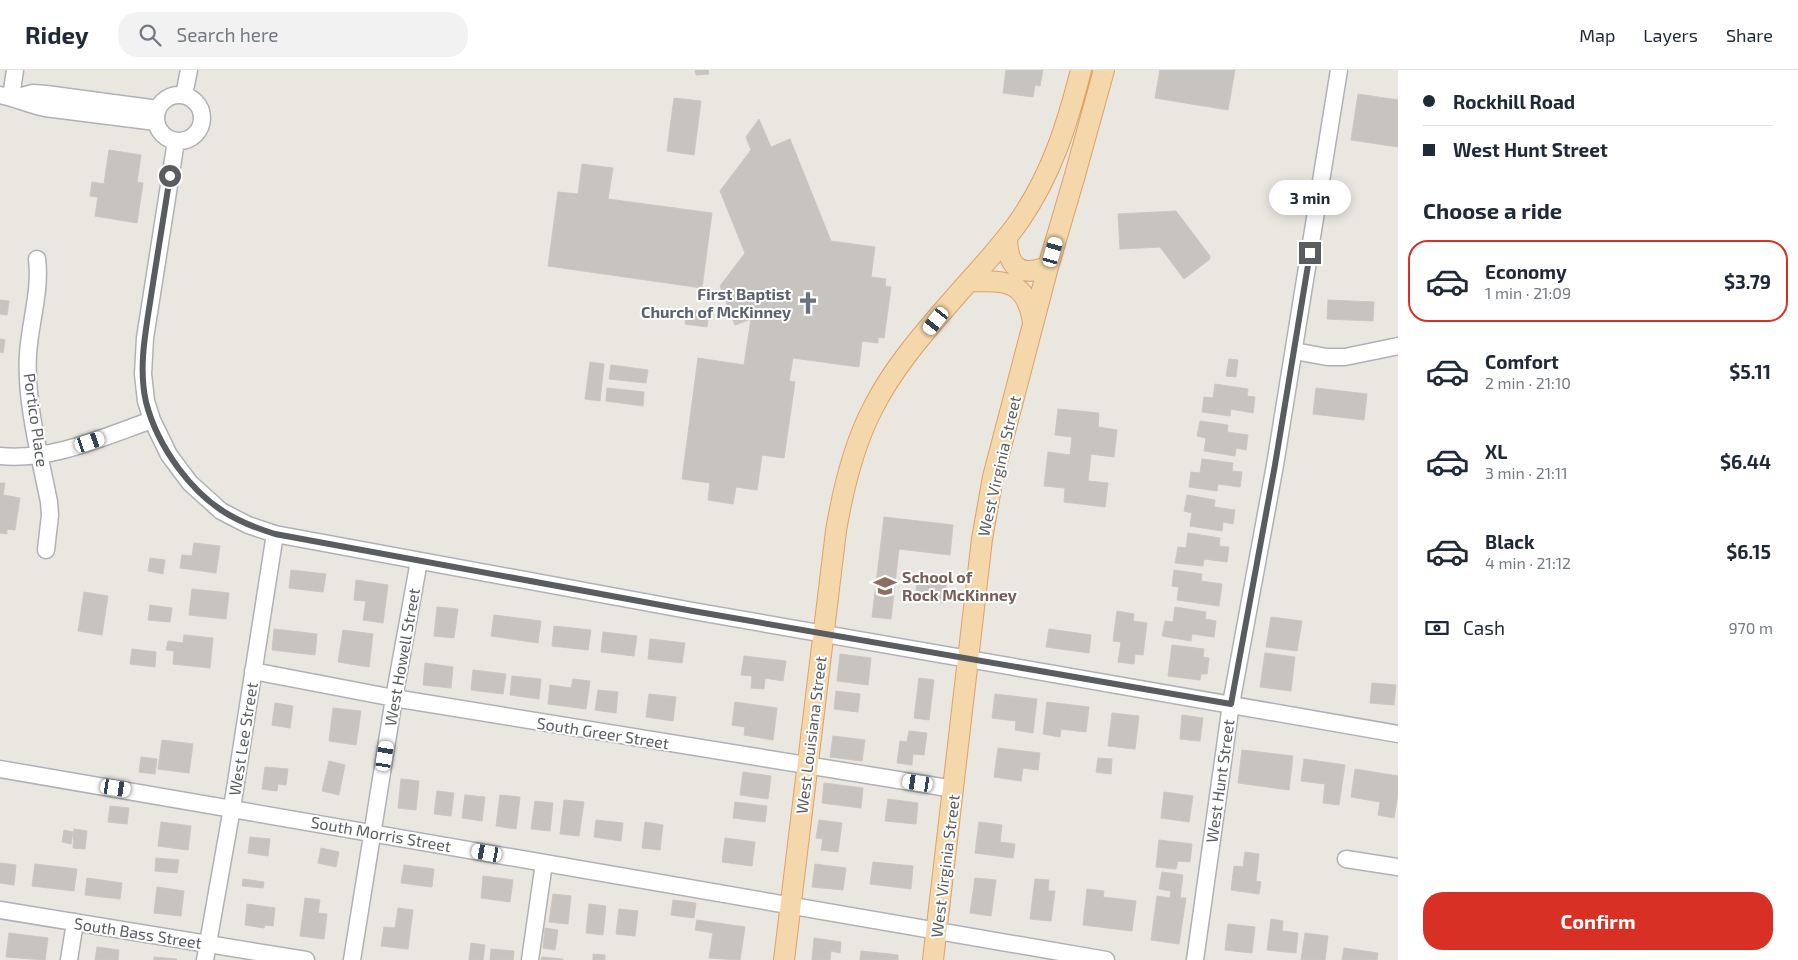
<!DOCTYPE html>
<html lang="en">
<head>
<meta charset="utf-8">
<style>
  :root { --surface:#fff; --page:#f2f2f3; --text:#1f2937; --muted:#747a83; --line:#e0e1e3; --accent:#d93025 }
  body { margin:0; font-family:"Exo 2",sans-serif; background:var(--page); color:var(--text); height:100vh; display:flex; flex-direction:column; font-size:19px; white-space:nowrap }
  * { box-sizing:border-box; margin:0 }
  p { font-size:16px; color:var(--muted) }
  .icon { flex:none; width:28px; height:28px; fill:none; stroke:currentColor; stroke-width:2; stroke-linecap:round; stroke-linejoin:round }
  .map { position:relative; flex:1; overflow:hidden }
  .details { display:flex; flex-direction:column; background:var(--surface); width:400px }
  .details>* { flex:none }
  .banner { display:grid; align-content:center; height:110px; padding:0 25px; background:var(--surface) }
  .end { position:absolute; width:22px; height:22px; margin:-11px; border:6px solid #595d5f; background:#fff; box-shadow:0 0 0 2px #fff }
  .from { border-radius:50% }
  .bubble { position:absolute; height:35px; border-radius:18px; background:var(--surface); box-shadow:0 2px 12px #0003; font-size:16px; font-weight:700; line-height:35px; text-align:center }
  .car { position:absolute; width:15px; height:30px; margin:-15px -8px; border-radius:6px; box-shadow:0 0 4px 1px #0007; background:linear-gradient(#fff 24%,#345 0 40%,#fff 0 76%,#345 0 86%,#fff 0) }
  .banner b { display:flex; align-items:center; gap:18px; height:48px; font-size:19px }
  .banner b+b { border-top:1px solid var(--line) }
  .banner i { width:12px; height:12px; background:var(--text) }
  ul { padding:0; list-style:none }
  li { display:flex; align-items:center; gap:15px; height:82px; margin:0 10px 8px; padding:0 15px; border:2px solid transparent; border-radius:20px }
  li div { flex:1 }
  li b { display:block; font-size:19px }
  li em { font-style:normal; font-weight:700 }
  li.active { border-color:var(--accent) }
  li>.icon { width:45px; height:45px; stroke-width:1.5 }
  h2 { padding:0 25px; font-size:22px; line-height:60px }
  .pay { display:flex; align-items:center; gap:12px; height:55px; padding:0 25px; font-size:19px }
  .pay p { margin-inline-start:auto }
  .action { display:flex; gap:10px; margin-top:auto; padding:10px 25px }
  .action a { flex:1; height:58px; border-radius:20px; background:var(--accent); color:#fff; font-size:20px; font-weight:700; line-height:58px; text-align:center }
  header { display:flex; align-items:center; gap:30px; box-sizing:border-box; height:70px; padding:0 25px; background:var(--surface); border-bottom:1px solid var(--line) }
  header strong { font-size:24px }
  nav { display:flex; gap:28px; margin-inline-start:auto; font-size:18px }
  .search { width:350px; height:45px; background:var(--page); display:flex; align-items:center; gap:12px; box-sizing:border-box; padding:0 18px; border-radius:20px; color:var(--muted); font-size:19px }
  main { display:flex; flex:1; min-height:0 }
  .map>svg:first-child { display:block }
  .building { fill:#c7c3bf; stroke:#cec6bf }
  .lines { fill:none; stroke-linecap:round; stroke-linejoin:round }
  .minor-casing { stroke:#aeb2b4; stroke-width:19 }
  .major-casing { stroke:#dfa064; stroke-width:22 }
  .minor { stroke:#fff; stroke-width:16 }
  .major { stroke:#f4d7ab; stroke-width:20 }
  .route { stroke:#595d5f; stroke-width:6 }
  .labels { text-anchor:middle; stroke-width:4; stroke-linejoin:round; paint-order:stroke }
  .worship-label { font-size:16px; font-weight:bold; fill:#5b616d; stroke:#fff; text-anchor:end }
  .street-label { font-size:16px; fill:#595d5f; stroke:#fff }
  .education-label { font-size:16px; font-weight:bold; fill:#785e54; stroke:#fff; text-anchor:start }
</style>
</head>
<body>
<header>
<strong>Ridey</strong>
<div class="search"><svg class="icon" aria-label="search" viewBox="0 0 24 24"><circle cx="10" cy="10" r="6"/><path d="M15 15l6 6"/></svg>Search here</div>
<nav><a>Map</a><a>Layers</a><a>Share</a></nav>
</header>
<main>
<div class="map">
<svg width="1398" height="890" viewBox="0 0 1398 890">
  <rect width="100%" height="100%" fill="#eae6e0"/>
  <path class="building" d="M695,0H708L709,4L696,5Z
    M1006,0H1043L1040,16L1035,15L1033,27L1003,23Z
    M1160,0H1235L1228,40L1155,28Z
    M1358,24L1398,30V77L1351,70Z
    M674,28L701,31L694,85L667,81Z
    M759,49L771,77L790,69L831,171L875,177L871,207L886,209L885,216L891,217L884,268L878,267V273L862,271L859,297L793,288L789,311L795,312L784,388L762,385L757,420L736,417L733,434L708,430L710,413L682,409L698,288L744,295L751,249L735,255L720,216L745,183L720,121L751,80L746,67Z
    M109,80L141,85L137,112L143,113L137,153L95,146L98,127L90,126L92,112L104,114Z
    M582,94L613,98L608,129L712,143L702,218L548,196L558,122L578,124Z
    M1176,141L1210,186V189L1184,209L1160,177L1120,179L1118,144Z
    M0,230L9,231L7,245L0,244Z
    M1328,230L1374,232L1373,251L1327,249Z
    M687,239L709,242L707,257L685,254Z
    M0,269L5,270L3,283L0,282Z
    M1229,289L1238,290L1236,307L1226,306Z
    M590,292L604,294L600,331L585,329Z
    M611,295L648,300L646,313L609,309Z
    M1215,314L1248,319L1247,326L1255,327L1253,343L1231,339L1230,346L1202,342L1204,327L1213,328Z
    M607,318L644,322L643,336L606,331Z
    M1316,318L1367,324L1364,350L1313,344Z
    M1058,339L1099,343L1098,357L1117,360L1114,387L1091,384L1088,411L1108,413L1105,437L1064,432L1065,418L1044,416L1048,382L1070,385L1072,367L1055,365Z
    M1200,351L1228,355L1227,362L1248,365L1246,380L1236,378L1235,386L1204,381L1206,368L1197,366Z
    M1202,389L1233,393L1232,401L1242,402L1240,417L1218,414L1217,421L1189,417L1191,402L1200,403Z
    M0,413H5L3,425L20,428L15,460L7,459V464L0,463Z
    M1187,425L1215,430L1214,437L1235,440L1233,454L1223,452L1222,461L1190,456L1192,443L1184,441Z
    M884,447L953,455L950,485L899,479L891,549L872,547Z
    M1188,463L1220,468L1219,476L1229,477L1227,492L1204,489L1203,496L1175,493L1178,477L1186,478Z
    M194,473L220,476L216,503L180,498L182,485L192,486Z
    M150,488L165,490L163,504L148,501Z
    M291,500L326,504L323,522L289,518Z
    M1174,500L1202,504L1201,511L1222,514L1219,536L1177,530L1179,517L1172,516Z
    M918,504L947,508L944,533L915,530Z
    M356,510L388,515L383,553L363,550L366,531L354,530Z
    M192,519L229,523L226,549L189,545Z
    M84,522L108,526L102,565L78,561Z
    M150,535L172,538L170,552L148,550Z
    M437,537L458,539L454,568L434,566Z
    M1175,537L1206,542L1205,549L1216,551L1214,567L1192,564L1191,571L1162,566L1165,551L1173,552Z
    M1117,541L1134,544L1133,551L1147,553L1143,585L1135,584L1134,594L1118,592L1121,572L1113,571Z
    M494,545L541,551L538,573L491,566Z
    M1271,547L1302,551L1297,581L1266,577Z
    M554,556L591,560L588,580L552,576Z
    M274,559L317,564L315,585L272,580Z
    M1049,559L1091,565L1089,583L1046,577Z
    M343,560L373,564L369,597L338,592Z
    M603,562L637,566L634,586L601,582Z
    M184,565L213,568L210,598L173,594L174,581L166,580L168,571L183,573Z
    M650,569L685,573L682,593L648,589Z
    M1172,575L1204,579L1203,587L1209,588L1207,604H1201L1200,610L1168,606Z
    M132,579L156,582L155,597L130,594Z
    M1265,583L1295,587L1291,621L1260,617Z
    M840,584L871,588L868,615L837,611Z
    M744,586L786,591L783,611L765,608L764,619L751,618L752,606L741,605Z
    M425,593L453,597L451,618L423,615Z
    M473,600L506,604L503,624L471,620Z
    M512,606L541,609L539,629L510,625Z
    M919,608L934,610L929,650L914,648Z
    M573,609L590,611L586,639L548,634L550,615L571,618Z
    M1372,613L1396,615L1394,635L1370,633Z
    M598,620L618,622L616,643L595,640Z
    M836,621L860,624L858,642L834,639Z
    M649,624L676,627L673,651L646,647Z
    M995,624L1037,629L1033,663L1015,660L1016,651L992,648Z
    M735,632L777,638L773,670L744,665L745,657L732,655Z
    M1047,632L1089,637L1086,662L1061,659L1060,667L1043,664Z
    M275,633L293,636L290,658L272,655Z
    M333,638L361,641L356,675L329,671Z
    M1112,643L1139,646L1135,679L1108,676Z
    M1182,645L1203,648L1200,671L1180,669Z
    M909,661L927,663L924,685L913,684L912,695L897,693L900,671L907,672Z
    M833,666L865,670L862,691L830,687Z
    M162,670L193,674L189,703L158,699Z
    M998,678L1040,683L1038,700L1023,698L1021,711L994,707Z
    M1242,680L1293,686L1289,720L1238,713Z
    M141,687L157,689L155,704L139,702Z
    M1098,688L1112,689L1111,704L1096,702Z
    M1304,689L1345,695L1339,735L1323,733L1325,714L1301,711Z
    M329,691L345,695L339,725L322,721Z
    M265,697L288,699L286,715L278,714L277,721L262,719Z
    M1355,699L1398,706V724L1394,748L1378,745L1380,732L1351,727Z
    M743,702L771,706L768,729L740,725Z
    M401,709L419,711L416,740L398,738Z
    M824,713L863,718L861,738L822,733Z
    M437,721L454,723L451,746L434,744Z
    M1164,722L1193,726L1189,752L1161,748Z
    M465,725L485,727L482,751L462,748Z
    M500,725L520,727L516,759L496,756Z
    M888,729L918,733L916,754L885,751Z
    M564,730L584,732L579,766L560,764Z
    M535,731L553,733L550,761L531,759Z
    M735,732L767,736L765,752L733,748Z
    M110,736L129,738L127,754L108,752Z
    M596,750L623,753L621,771L594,767Z
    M819,750L842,753L838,782L821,780L823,769L816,768Z
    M161,752L191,756L188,780L158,776Z
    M645,752L663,755L660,780L642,778Z
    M979,752L1002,755L1000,772L1015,774L1013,788L975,783Z
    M74,759L87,761L85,779L73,778Z
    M64,760L73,762L71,774L62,772Z
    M250,767L270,769L268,786L248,783Z
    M725,768L755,772L752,796L722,792Z
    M1159,770L1192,774L1190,792L1178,791L1176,799L1156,797Z
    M321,778L339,782L336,797L318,793Z
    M1245,782L1259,784L1256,811L1261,812L1259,824L1231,820L1234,796L1243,797Z
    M156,788L179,790L177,803L155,801Z
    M873,792L913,796L911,819L870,814Z
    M0,793L16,795L14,815L0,813Z
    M35,794L77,799L74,821L32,816Z
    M815,794L846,798L843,820L812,817Z
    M404,795L434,799L432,817L401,813Z
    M1162,802L1183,805L1180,828H1186L1179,874L1151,870L1157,826L1170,828L1171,821L1159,819Z
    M483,806L513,810L510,832L481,828Z
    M87,808L122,813L120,829L85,825Z
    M975,808L996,810L991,846L970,843Z
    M243,809L264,812L263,818L242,816Z
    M1035,809L1049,810L1048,821H1055L1051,851L1030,849Z
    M157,817L184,821L181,846L154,843Z
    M1087,819L1104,821L1103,827L1136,831L1132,861L1083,855Z
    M553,824L571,826L568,854L549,852Z
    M305,828L320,830L318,843L327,844L324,869L300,866Z
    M673,830L696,833L694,848L671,845Z
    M247,834L275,838L273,856L265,855L264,858L245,855Z
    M589,834L606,836L603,865L586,863Z
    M398,838L413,840L408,879L381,876L384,857L395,858Z
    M619,839L638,841L635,866L616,864Z
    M1271,849L1283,851L1282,861L1298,863L1296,883L1267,880Z
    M697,850L745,857L740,890L709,888L713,863L695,860Z
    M1228,854L1255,857L1252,883L1225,880Z
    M545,858L558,860L555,880L543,878Z
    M9,863L48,868L45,890L6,887Z
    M1305,863L1328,866L1325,890H1301Z
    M814,868L841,872L840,883L831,881L830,890H812Z
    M471,873L485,875L483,890H469Z
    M97,877L119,880L118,890H95Z
    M1344,878L1378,883L1377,890H1342Z
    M491,879L514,881L513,890H490Z
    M861,881L898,885V890H860Z
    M593,884L605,885V890H593Z
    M154,887L177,889L176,890H154Z
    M542,887L563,889V890H541Z"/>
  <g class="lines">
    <defs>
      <path id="minor" d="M156 48a23 23 0 1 1 46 0a23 23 0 1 1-46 0Z
        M0,25C16,28 29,35 45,38L156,52
        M184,25L189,0
        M11,27L15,0
        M15,28L33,23L46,24L158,39
        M176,71L145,268L143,304L146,331L152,350L169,385L190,413L221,441L248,455L275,464L693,541L1398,664
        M37,189C41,221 30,252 28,284C25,331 40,386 49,432L50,445L46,480
        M1294,281L1327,287H1345L1398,276
        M0,386C52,391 103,367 152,350
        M253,601L394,628L954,719
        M0,699L1106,890
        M1346,789L1398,797
        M0,840L306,890
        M69,890L75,852
        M205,890L232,738L275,464
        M352,890L394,628L419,491
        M530,890L544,793
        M1195,890L1231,634L1275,395L1339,0"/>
      <path id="major" d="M1007,168C1008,198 1019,207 1048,197
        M970,211C1007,211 1026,210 1033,252
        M784,890L836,461C843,419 853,376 873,338C892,300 921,266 949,234C973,206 999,180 1020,150C1052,103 1067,55 1081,0
        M933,890L982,469L993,407L1048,197L1075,105L1104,0"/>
    </defs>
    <use href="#minor" class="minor-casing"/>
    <use href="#major" class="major-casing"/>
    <use href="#minor" class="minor"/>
    <use href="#major" class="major"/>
  </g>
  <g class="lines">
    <path class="route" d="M170,106C164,146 157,186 151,226C146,260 138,297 146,332C152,356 165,380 179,399C206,435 233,451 275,464L693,541L1231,634L1275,395L1310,183"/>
  </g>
  <defs>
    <symbol id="church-bare" viewBox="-9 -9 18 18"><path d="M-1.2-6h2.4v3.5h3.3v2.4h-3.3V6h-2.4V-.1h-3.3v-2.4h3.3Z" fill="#6b7280" stroke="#fff" stroke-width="2.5" paint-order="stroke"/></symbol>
    <symbol id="school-bare" viewBox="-9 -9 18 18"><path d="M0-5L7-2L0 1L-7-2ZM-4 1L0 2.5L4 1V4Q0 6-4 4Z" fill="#8d6e63" stroke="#fff" stroke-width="2.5" paint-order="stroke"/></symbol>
  </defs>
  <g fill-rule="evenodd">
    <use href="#church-bare" x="792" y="217" width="32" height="32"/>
    <use href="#school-bare" x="869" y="500" width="32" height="32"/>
  </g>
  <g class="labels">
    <g class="worship-label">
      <text x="791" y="230">First Baptist<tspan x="791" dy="18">Church of McKinney</tspan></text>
    </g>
    <g class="street-label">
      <text transform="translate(36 350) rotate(82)" y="6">Portico Place</text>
      <text transform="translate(999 396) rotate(-77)" y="6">West Virginia Street</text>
      <text transform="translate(402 587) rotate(-80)" y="6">West Howell Street</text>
      <text transform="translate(603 663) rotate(9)" y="6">South Greer Street</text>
      <text transform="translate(811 665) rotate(-83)" y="6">West Louisiana Street</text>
      <text transform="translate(243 669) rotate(-81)" y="6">West Lee Street</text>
      <text transform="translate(1220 711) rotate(-82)" y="6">West Hunt Street</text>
      <text transform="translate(381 764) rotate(10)" y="6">South Morris Street</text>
      <text transform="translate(945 796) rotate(-83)" y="6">West Virginia Street</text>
      <text transform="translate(138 863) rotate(9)" y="6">South Bass Street</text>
    </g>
    <g class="education-label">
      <text x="902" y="513">School of<tspan x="902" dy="18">Rock McKinney</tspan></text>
    </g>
  </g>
</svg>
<i class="end from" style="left:170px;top:106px"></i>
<i class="end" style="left:1310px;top:183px"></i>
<div class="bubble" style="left:1269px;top:110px;width:82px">3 min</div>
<i class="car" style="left:1053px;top:182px;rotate:16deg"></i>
<i class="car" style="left:936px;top:251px;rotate:219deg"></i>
<i class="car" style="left:90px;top:372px;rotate:71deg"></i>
<i class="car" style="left:385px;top:686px;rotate:9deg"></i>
<i class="car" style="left:918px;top:713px;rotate:279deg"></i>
<i class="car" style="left:116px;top:718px;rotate:99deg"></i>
<i class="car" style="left:487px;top:783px;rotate:280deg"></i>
</div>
<section class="details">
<div class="banner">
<b><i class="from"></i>Rockhill Road</b>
<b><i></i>West Hunt Street</b>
</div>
<h2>Choose a ride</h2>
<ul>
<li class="active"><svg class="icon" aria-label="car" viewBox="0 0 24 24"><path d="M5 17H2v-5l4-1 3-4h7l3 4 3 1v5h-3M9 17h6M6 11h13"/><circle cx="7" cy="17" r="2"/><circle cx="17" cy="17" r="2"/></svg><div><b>Economy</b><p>1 min · 21:09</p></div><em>$3.79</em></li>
<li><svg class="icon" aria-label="car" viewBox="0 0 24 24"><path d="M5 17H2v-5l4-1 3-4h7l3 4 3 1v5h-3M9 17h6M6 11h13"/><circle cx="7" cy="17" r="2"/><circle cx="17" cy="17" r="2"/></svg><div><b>Comfort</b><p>2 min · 21:10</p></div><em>$5.11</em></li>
<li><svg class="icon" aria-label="car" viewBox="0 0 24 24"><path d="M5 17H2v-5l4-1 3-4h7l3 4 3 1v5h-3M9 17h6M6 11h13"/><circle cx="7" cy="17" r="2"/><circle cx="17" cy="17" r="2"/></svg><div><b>XL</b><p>3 min · 21:11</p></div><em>$6.44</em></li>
<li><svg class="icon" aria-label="car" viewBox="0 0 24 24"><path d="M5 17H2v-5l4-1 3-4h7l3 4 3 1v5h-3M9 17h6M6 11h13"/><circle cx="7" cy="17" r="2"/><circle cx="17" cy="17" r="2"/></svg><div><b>Black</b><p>4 min · 21:12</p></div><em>$6.15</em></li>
</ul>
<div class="pay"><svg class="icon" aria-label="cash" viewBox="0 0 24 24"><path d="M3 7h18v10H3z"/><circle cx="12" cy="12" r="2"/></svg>Cash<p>970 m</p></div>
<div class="action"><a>Confirm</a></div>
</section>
</main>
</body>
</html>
